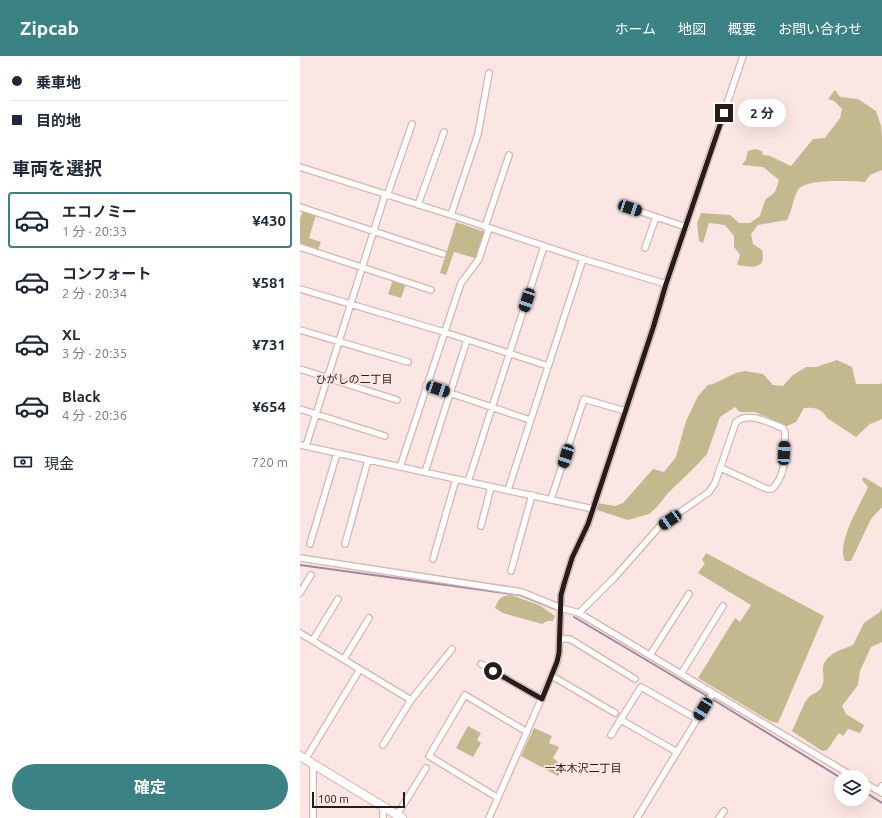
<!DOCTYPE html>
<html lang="ja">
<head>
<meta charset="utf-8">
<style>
  :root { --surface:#fff; --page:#f6f6f7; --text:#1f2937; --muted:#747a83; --line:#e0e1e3; --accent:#3a8283 }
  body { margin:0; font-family:Ubuntu,"Noto Sans JP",sans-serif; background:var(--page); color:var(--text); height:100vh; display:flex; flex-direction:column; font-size:15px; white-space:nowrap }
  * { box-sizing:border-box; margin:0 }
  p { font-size:13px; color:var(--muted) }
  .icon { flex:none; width:22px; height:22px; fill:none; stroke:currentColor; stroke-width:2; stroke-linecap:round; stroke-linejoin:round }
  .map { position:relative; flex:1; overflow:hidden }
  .drawer { display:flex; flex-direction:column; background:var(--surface); width:300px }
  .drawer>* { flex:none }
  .top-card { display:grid; align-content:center; height:88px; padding:0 12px; background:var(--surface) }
  .fabs { position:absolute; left:534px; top:714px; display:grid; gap:8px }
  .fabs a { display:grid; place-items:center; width:36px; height:36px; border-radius:50%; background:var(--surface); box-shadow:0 4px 16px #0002; font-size:20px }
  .scale { position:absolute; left:12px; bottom:10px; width:93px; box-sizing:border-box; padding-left:4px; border:2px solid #281c1a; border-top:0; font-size:11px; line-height:14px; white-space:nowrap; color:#281c1a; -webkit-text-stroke:3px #fbe6e3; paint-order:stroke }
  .end { position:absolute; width:18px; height:18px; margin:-9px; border:5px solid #281c1a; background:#fff; box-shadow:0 0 0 2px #fff }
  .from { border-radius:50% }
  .bubble { position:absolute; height:28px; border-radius:14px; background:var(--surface); box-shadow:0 4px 16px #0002; font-size:13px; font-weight:700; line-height:28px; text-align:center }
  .car { position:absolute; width:12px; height:24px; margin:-12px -6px; border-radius:5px; box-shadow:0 0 3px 1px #0007; background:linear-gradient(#222 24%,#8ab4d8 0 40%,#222 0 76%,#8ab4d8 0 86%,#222 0) }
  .top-card b { display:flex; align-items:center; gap:14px; height:38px; font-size:15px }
  .top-card b+b { border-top:1px solid var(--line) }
  .top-card i { width:10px; height:10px; background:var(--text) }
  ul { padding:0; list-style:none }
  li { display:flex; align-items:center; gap:12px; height:56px; margin:0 8px 6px; padding:0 4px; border:2px solid transparent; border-radius:4px }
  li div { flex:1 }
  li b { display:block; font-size:15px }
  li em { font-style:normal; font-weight:700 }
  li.selected { border-color:var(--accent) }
  li>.icon { width:36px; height:36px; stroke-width:1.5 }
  h2 { padding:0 12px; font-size:18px; line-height:48px }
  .pay { display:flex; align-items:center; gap:10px; height:44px; padding:0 12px; font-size:15px }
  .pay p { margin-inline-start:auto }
  .button { display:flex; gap:8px; margin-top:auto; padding:8px 12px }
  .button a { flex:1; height:46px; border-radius:24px; background:var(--accent); color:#fff; font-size:16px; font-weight:700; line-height:46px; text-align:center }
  header { display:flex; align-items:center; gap:24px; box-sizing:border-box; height:56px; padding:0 20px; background:var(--accent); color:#fff }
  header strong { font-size:19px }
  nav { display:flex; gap:22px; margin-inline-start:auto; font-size:14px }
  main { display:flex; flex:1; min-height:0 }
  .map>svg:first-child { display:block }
  .green { fill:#c3b98f }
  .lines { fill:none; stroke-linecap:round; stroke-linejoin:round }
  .stream { stroke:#a183a1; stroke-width:2 }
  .street-casing { stroke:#d5b5af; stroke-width:8 }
  .secondary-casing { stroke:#d5b5af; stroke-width:10 }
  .street { stroke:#fff; stroke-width:5.5 }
  .secondary { stroke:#fff; stroke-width:8 }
  .route { stroke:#281c1a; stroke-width:5 }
  .labels { text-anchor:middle; stroke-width:3.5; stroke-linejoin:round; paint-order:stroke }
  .neighbourhood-label { font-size:11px; fill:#281c1a; stroke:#fbe6e3 }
</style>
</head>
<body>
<header>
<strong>Zipcab</strong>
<nav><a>ホーム</a><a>地図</a><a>概要</a><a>お問い合わせ</a></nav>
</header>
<main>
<section class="drawer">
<div class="top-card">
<b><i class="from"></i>乗車地</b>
<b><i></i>目的地</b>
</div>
<h2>車両を選択</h2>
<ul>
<li class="selected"><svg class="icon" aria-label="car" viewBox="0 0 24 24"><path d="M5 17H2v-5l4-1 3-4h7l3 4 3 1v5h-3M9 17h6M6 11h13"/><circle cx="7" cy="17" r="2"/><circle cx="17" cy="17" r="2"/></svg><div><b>エコノミー</b><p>1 分 · 20:33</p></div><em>¥430</em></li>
<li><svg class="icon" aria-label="car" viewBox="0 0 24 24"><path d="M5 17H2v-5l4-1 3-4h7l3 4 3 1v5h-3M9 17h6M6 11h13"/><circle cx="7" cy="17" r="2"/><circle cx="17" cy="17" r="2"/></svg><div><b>コンフォート</b><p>2 分 · 20:34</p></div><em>¥581</em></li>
<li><svg class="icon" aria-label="car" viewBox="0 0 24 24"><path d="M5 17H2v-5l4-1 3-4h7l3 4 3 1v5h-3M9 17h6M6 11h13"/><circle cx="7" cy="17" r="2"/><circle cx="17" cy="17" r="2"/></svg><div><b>XL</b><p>3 分 · 20:35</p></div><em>¥731</em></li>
<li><svg class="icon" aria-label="car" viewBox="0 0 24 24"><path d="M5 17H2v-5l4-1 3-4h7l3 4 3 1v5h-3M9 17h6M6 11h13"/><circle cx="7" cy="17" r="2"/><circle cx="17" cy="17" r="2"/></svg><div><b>Black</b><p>4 分 · 20:36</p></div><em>¥654</em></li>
</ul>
<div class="pay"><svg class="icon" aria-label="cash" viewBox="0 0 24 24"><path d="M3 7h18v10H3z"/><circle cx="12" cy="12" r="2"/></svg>現金<p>720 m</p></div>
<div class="button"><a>確定</a></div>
</section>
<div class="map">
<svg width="582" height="762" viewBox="0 0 582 762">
  <rect width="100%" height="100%" fill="#fbe6e3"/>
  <path class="green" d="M535,34L540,41L558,43L576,55L581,70L582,80V114L570,119L565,126C552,125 505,122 498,134C493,142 492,155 487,164L458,169L451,178L453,188L462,194C467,215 450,211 437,209L440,199L434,191V180L425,169L409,167L403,187L399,185L397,167L401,157L430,159L439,167H450L460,160L465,144L475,136L479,124L463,111L442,109L446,103L448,95L455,93L462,95L463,99L470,100L491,110L513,83L525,82L540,62L542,53L534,45L528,43Z
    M3,155L16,159L9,182L21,186L18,194L0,188V163Z
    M156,166L185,176L175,202L154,196L146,219L140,217Z
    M93,224L106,228L101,242L88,238Z
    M537,304L552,311L556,328H581L582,326V363L570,368L556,381L527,362C522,352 513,351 504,352L496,366L487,370L455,356H440L435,351L420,361L407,398L396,410L368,437L357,451L349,458L328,464L297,454V447L315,450L323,447L353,413L364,416L376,401L386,365L398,340L408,329L413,328L436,317L445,315L463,318L473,329L483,330L493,319L506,311H516Z
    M564,421L582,432V451L571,463L551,505H545C536,487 560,449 568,431L562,424Z
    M406,497L524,560L478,667L470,665L398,622L435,562L440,566L451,549L398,517L405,507L402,504Z
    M211,539L239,549L255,560L253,565H247L242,568L203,557L195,552C199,542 201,540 211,539Z
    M582,552V586L571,591L560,615L558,629L542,650L546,658L564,669L560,677L548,673L543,680L539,677L527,694L522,695L492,675C496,668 504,645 509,641C513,637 518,637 521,632C525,625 523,620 523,613C524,598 541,594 553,589L564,567L580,556Z
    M168,670L181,677L177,684L181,687L173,701L156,692Z
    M234,672L252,680L249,687L259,691L253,702L258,706L255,711L261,715L258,720L221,700Z"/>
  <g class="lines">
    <path class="stream" d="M0,509L220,539L255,553
      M274,561L417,646L541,722
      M563,735L582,747"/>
    <defs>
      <path id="street" d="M0,111L151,159L283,203L366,228
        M87,140L112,68
        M118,149L144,76
        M0,151L143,198
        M330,152L386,171
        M151,159L178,78L189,17
        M185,171L209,99
        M0,191L131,234
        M345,192L356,161
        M0,233L144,276L248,310
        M0,274L108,306
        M0,313L97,344
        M126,329L230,364
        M0,353L85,380
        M0,389L293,453
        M6,390L85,139
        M100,411L161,227L179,203L189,172
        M125,416L167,284
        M168,426L244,190
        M208,434L283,203
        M251,443L284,343L325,355
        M181,470L191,431
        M10,488L37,397
        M45,488L68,404
        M0,502L222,536L261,552L279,557L554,721
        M133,503L156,423
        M211,515L232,439
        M0,537L11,519
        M279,557L315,521L360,470L409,436L415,427L436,366C450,355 469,367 483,372L485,376C484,397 488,417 472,433H467L421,412
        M0,577L111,644
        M260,583H270L335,623
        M13,584L38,543
        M350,599L389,538
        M44,603L69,562
        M181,608L242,643
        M381,618L423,550
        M252,620L315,657
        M321,664L377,696
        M311,679L341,631L397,663
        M83,689L111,644L152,593
        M5,704L60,613
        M13,708V762
        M563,726L582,737
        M579,735L582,730
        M198,742L129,700L165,639L227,676
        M83,751V762
        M97,759L126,712
        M189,762L257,607L259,597L261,539L264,528L272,502L288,468L353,272L366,228L443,0
        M337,762L413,637
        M419,762L424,755"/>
      <path id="secondary" d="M0,700L102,762"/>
    </defs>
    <use href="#street" class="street-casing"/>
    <use href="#secondary" class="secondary-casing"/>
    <use href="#street" class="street"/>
    <use href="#secondary" class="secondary"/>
  </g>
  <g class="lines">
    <path class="route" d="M193,615L242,643L257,606L259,597L261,539L264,528L272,502L288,468L353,272L366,228L424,57"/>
  </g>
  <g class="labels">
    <g class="neighbourhood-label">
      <text x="54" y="327">ひがしの二丁目</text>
      <text x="283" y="716">一本木沢二丁目</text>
    </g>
  </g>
</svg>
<div class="fabs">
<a><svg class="icon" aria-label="layers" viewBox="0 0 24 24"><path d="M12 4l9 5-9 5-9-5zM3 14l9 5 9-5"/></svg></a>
</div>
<div class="scale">100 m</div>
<i class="end from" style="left:193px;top:615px"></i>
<i class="end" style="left:424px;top:57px"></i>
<div class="bubble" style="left:438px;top:43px;width:48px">2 分</div>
<i class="car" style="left:330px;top:152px;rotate:108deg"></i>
<i class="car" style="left:227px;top:244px;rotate:198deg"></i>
<i class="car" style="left:138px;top:333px;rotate:108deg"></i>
<i class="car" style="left:484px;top:397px;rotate:3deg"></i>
<i class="car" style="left:266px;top:400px;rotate:198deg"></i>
<i class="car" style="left:370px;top:464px;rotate:236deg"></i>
<i class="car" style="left:403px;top:653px;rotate:211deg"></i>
</div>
</main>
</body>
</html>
